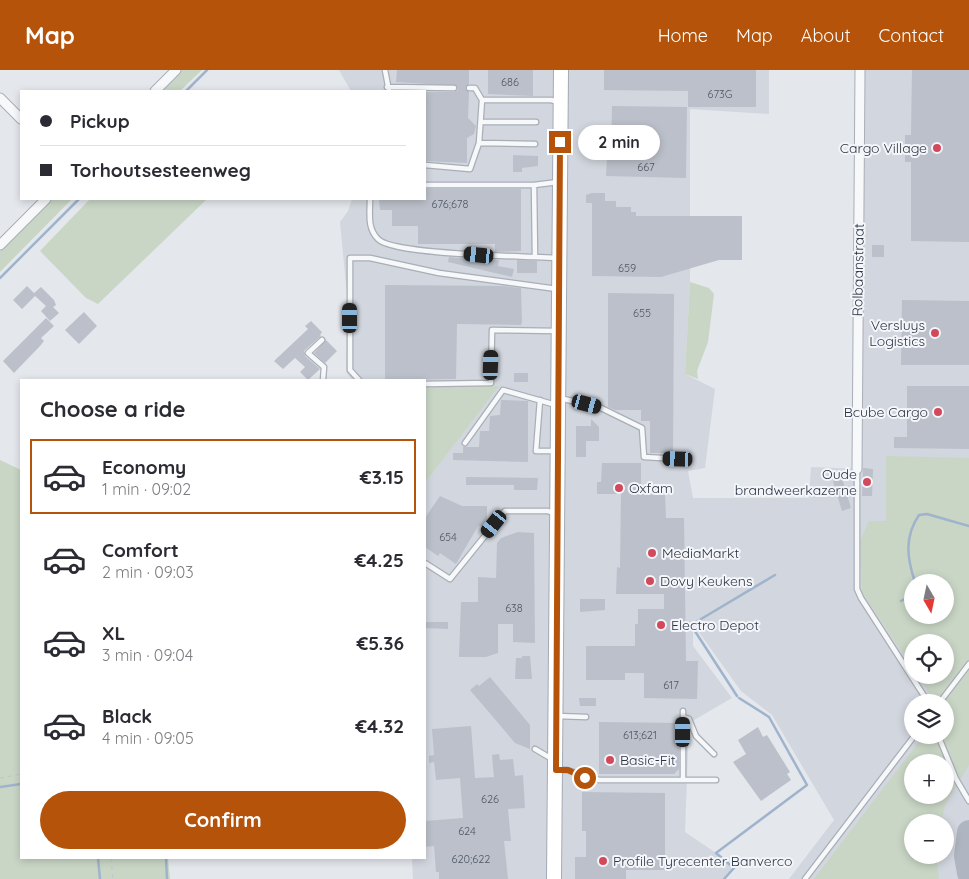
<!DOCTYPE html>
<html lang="en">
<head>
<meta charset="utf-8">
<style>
  :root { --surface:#fff; --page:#f2f2f3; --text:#2b2b33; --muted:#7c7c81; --line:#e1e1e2; --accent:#b45309 }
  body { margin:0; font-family:Quicksand,sans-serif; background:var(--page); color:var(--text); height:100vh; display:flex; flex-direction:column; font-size:19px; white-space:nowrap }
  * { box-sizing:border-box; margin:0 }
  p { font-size:16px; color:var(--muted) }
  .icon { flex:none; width:28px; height:28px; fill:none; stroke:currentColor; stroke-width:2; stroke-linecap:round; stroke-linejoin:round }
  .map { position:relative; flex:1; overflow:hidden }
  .details { position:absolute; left:20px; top:309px; width:406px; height:480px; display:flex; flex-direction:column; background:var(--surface); border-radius:0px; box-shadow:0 2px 8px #0003 }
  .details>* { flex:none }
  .top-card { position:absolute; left:20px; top:20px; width:406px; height:110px; border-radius:0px; box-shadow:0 2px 8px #0003; display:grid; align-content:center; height:110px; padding:0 20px; background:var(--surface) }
  .needle { width:32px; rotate:171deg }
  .tools { position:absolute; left:904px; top:504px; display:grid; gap:10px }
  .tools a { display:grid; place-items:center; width:50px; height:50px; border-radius:50%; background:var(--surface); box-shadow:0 2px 8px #0003; font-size:25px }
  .end { position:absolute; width:22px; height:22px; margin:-11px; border:6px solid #b45309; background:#fff; box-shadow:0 0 0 2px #fff }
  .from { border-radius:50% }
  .bubble { position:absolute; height:35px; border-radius:18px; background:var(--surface); box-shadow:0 2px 8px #0003; font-size:16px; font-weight:700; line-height:35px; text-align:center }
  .car { position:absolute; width:15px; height:30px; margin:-15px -8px; border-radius:6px; box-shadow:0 0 4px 1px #0007; background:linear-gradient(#222 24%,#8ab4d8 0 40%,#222 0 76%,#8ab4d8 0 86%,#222 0) }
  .top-card b { display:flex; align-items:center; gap:18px; height:48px; font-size:19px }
  .top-card b+b { border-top:1px solid var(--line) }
  .top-card i { width:12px; height:12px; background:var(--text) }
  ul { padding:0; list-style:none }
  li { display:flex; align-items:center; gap:15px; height:75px; margin:0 10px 8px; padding:0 10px; border:2px solid transparent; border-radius:0px }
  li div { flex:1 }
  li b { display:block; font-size:19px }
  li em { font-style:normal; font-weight:700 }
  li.on { border-color:var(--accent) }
  li>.icon { width:45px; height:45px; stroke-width:1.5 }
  h2 { padding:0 20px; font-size:22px; line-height:60px }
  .primary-button { display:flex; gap:10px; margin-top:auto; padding:10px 20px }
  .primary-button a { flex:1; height:58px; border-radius:30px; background:var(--accent); color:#fff; font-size:20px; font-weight:700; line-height:58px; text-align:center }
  header { display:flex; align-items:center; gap:30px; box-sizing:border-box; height:70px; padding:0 25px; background:var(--accent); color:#fff }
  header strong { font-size:24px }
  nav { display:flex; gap:28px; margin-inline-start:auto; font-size:18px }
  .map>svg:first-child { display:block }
  .built { fill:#d2d6de; fill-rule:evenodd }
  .green { fill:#c9d6c5; fill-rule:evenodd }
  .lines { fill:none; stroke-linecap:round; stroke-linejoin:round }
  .stream { stroke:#9fb4cc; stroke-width:2.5 }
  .taxiway { stroke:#b0b6c1; stroke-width:24 }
  .building { fill:#bbc0ca }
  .service-casing { stroke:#a9aeb7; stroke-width:7 }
  .minor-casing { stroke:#a9aeb7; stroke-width:11 }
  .primary-casing { stroke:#a3abb8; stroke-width:16 }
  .path { stroke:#c2c5cb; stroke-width:1; stroke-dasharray:4 4; stroke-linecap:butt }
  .service { stroke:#f7f8fa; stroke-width:4.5 }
  .minor { stroke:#f7f8fa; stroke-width:9 }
  .primary { stroke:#fff; stroke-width:14 }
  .route { stroke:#b45309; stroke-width:6 }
  .poi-dot { fill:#d1495b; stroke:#f4f6f9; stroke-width:2 }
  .labels { text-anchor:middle; stroke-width:4; stroke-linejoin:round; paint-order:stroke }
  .number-label { font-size:11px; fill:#4f5766 }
  .poi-label { font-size:14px; fill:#2b3445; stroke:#f4f6f9; text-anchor:start }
  .street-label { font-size:14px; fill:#2b3445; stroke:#f4f6f9 }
</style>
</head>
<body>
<header>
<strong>Map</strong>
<nav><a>Home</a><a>Map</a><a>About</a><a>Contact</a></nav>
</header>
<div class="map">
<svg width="969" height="809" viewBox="0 0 969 809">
  <rect width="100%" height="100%" fill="#e4e7ec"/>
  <path class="built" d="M339,0H769V44L690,39V212L685,304L715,319L705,398L688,401L693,428H809L811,397L862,399L865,0H969V809H789L834,750L772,645L741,621L693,554V576L732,628L689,653L685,762L716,783L734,798L724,809H413L412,788H425V413L498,316L425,317V310H352L346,302L347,225L340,152L348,141L352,129H425V21H351ZM912,512H945V545H912ZM912,572H945V605H912ZM912,632H945V665H912ZM912,692H945V725H912ZM912,752H945V785H912Z"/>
  <path class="green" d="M180,0H202L180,21H159Z
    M52,129H72L0,202V179Z
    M90,129H207L98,234L86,228L40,181Z
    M690,212L709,218L714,224L708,272L697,301L698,309L685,304Z
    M499,316L425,413V317Z
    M886,386L969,388V695L946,733L941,752H912V785H936L939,809H814L924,665H945V632H935L917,605H945V572H912V598L862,522L860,471L869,451H886ZM912,512H945V545H912ZM912,692H945V725H912Z
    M0,390L21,400V788H168L170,809H0Z"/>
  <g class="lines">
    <path class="stream" d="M186,21L207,0
      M0,208L79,129
      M915,512C907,488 904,467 919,445L927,444L969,456
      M901,531L912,525
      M737,626L691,555L775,505
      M0,717L21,714
      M98,788L100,809
      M166,788L167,809
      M724,809L734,798L716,783L807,715L769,647L739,628"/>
    <path class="taxiway" d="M969,762L966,786L969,803"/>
  </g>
  <path class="building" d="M397,0H469V14L465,18L469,22L468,48L476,56L474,64L467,68V93L425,91V22H454L458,20L457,16L396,12Z
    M488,0H533V26L488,24Z
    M604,0H756V37H688V21L604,20Z
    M912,0H969V172L911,171V92H905V65H911Z
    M612,36L687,37L686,108L606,106L607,87H611Z
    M513,85L538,86V96L522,98V102H513Z
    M425,119H521V181L495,182V174H418V156H392V140H380L379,129H425Z
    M592,123H605V131H616V137H631V142H636V146H742V190H719L661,207L592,206V133H586V125Z
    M872,175H884V187H872Z
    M449,187L478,190H499L498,196L514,199L512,207L448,192Z
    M517,190L537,191V203H517Z
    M385,215L502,216L521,218L522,252L521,255L457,254L456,309L385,310Z
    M27,216L34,223L41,217L54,230L56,235L53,237L59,243L50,251L41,241L46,236L35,226L22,239L13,230Z
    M608,223L674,224L673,383H650V351H641V340H615L608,337Z
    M902,230L969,231V295H901Z
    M84,242L97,256L79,274L65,260Z
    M46,248L54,256L41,268L44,271L40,276L14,303L3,291Z
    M311,251L322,262L320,265L321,266L304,281L305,286L320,299L308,310L300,302L305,297L295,288L283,299L274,291L308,259L305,256Z
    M326,270L337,281L325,293L314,283Z
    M514,303H528V312H514Z
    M907,316H969V379L894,378V367H907Z
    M501,330L528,331V392L453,390V383H463V377H479L480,361H489L490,346L500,345Z
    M591,349L599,357V371H586V387H576V356H591Z
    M602,393H641V424L665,425L666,448H684L686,591H698L697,629L644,628V603H625V610H586V576H635V554H638V539H664V524H616L617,497L620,498L621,424H597V412H601Z
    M863,398L873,399L872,426H862Z
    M466,407L538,408L537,420H514V415H466Z
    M842,408L851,438L842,441L833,411Z
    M440,426L462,436H487V457L478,456L456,494L440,483L438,486L425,477V448Z
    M518,462L534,463L535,573L513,572V554H498V583L486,587H459L461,532H478V507L496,508L497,473L501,468Z
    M580,529H605V540L580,542Z
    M425,552H448V559L425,558Z
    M522,586H530L532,609H515L516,588H522Z
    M490,607L530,655V679L515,673L470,620L477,614L479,616Z
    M579,628H596V636H580Z
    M599,652L679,653V699L674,704H599Z
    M471,656L475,708L494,707L492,685L499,684L500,690L513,689L515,706L523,705L525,738L508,739L511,771H504L508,809H439V802H436L434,776L425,777V751L463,748L460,708L436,710L434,692L429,693V686L434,685L432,659Z
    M758,657L763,667L767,665L790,702L787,704L791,710L761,731L733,692L746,684L738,670Z
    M582,722L665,723V800H626V809H575V787H586V761H582Z"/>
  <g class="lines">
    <defs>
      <path id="service" d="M385,0L389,21
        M387,17L454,18
        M469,18H475L482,30
        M482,52H536
        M479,73L535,74
        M425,95L470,99L479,73L482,30H551L559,32
        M425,115H534
        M370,129C370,144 367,158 378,169C392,184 509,186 535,187
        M558,188L535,187L534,115L558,112
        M322,270L308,283L324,297L323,310
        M359,310L350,300V188H370L439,203L557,219
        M425,314L491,313L492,260L557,261
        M559,328L599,337L642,358L644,387L679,389
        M540,330L536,381H556
        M465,373L503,320L556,335
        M857,399V519L861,528L928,632
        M425,493L450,509L505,441H548L555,444
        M940,632L969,594
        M557,646L586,647
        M683,647L689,649L696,666L714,684
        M938,665L956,709L969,731
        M535,679L552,689
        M557,700H567L599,710H716
        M683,710V641
        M805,809L915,665"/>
      <path id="minor" d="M155,21L176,0
        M0,28L21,49
        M0,175L46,129
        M857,399L860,0"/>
      <path id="primary" d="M554,809L561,0"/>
    </defs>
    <use href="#service" class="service-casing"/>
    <use href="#minor" class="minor-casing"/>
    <use href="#primary" class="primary-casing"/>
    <path class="path" d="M0,708L21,704
      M111,788L113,809"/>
    <use href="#service" class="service"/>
    <use href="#minor" class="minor"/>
    <use href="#primary" class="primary"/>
  </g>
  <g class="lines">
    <path class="route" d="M560,72L556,700H568L585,708"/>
  </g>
  <g class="poi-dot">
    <circle cx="937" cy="78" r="5"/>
    <circle cx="935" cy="263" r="5"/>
    <circle cx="938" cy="342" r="5"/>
    <circle cx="867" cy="412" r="5"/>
    <circle cx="619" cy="418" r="5"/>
    <circle cx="652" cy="483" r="5"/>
    <circle cx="650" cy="511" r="5"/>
    <circle cx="661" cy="555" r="5"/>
    <circle cx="610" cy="690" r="5"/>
    <circle cx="603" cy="791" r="5"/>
  </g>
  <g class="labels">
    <g class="number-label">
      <text x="510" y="16">686</text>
      <text x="720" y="28">673G</text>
      <text x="646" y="101">667</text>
      <text x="450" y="138">676;678</text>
      <text x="627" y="202">659</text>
      <text x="642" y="247">655</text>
      <text x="448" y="471">654</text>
      <text x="514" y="542">638</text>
      <text x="671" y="619">617</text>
      <text x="640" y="669">613;621</text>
      <text x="490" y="733">626</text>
      <text x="467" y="765">624</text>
      <text x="471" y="793">620;622</text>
    </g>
    <g class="poi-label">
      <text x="927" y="83" text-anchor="end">Cargo Village</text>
      <text x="925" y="260" text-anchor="end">Versluys<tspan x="925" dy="16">Logistics</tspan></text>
      <text x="928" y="347" text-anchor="end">Bcube Cargo</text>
      <text x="857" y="409" text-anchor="end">Oude<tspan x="857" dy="16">brandweerkazerne</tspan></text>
      <text x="629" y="423">Oxfam</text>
      <text x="662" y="488">MediaMarkt</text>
      <text x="660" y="516">Dovy Keukens</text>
      <text x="671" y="560">Electro Depot</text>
      <text x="620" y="695">Basic-Fit</text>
      <text x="613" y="796">Profile Tyrecenter Banverco</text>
    </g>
    <g class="street-label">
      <text transform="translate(858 200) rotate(-89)" y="5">Rolbaanstraat</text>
    </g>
  </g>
</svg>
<div class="tools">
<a><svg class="needle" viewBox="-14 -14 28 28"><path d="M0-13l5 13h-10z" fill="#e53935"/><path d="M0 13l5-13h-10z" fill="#7c7c81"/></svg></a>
<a><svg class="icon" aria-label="locate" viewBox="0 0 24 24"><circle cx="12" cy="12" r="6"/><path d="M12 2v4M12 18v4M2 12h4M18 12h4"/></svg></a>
<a><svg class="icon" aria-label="layers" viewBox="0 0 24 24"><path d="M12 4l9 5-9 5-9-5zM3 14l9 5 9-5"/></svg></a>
<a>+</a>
<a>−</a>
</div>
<i class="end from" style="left:585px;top:708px"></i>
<i class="end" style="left:560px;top:72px"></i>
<div class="bubble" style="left:578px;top:55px;width:82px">2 min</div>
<i class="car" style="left:479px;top:185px;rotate:276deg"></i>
<i class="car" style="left:350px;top:248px;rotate:0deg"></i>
<i class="car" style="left:491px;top:295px;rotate:2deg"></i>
<i class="car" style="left:587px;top:334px;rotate:105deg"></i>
<i class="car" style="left:678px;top:389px;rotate:272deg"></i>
<i class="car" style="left:494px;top:454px;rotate:219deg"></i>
<i class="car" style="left:683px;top:662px;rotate:0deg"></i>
<div class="top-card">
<b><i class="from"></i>Pickup</b>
<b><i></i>Torhoutsesteenweg</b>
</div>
<section class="details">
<h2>Choose a ride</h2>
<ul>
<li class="on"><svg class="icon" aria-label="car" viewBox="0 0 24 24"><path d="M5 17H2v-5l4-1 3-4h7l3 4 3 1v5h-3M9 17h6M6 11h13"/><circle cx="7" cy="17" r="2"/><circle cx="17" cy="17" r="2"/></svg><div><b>Economy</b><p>1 min · 09:02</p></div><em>€3.15</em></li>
<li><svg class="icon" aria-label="car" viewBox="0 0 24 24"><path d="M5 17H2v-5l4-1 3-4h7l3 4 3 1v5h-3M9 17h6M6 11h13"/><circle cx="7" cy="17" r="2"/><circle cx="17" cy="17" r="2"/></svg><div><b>Comfort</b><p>2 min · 09:03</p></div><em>€4.25</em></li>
<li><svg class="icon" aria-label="car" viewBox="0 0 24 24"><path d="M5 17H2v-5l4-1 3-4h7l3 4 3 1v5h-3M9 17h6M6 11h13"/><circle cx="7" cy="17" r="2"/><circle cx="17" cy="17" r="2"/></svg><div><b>XL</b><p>3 min · 09:04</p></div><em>€5.36</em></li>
<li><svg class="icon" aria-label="car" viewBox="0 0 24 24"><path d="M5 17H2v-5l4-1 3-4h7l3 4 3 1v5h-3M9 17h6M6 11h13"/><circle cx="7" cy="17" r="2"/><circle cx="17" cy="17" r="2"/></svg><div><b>Black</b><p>4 min · 09:05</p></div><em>€4.32</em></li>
</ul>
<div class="primary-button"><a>Confirm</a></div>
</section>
</div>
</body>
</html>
